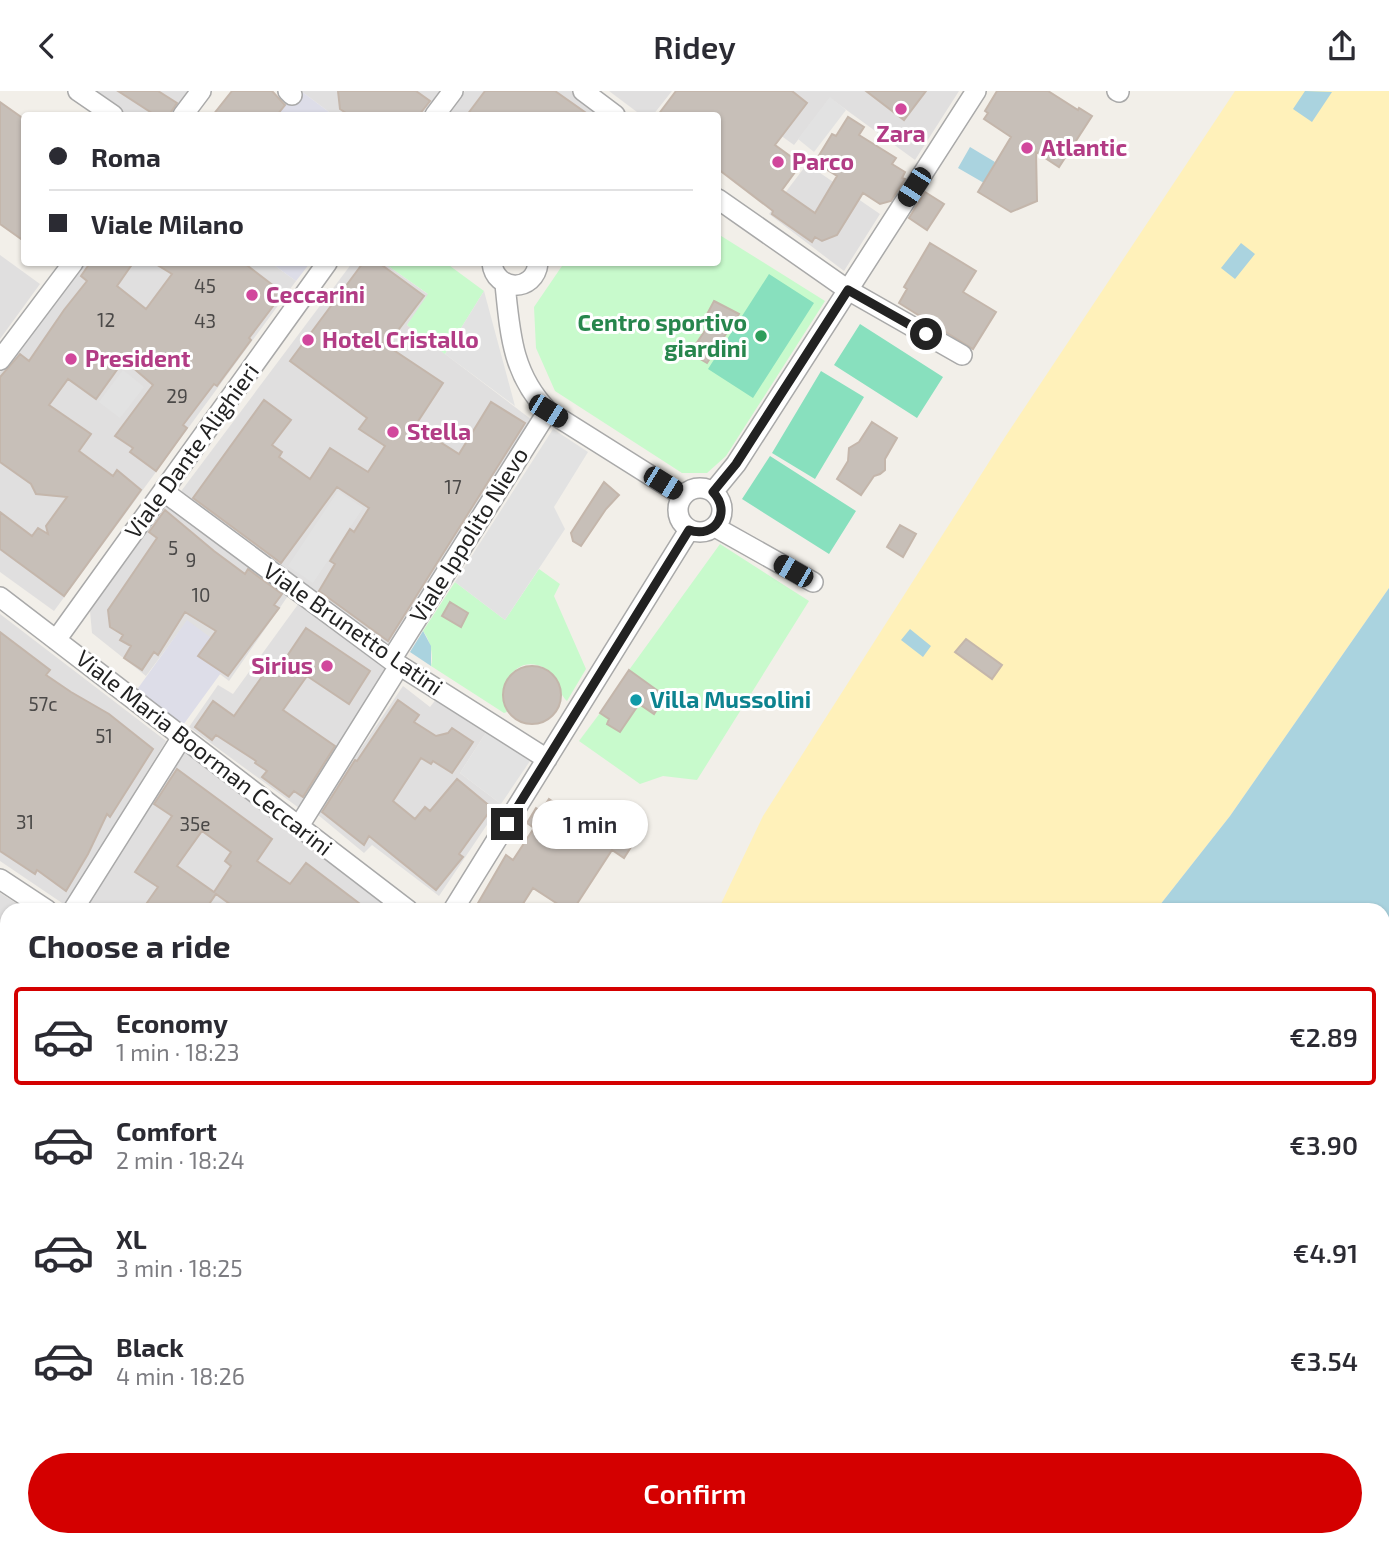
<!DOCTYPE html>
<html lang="en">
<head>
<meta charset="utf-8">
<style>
  :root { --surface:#fff; --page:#f2f2f3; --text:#2b2b33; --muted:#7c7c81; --line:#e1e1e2; --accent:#d40000 }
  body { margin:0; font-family:"Exo 2",sans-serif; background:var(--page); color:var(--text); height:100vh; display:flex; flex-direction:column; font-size:26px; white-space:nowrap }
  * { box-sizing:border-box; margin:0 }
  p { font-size:23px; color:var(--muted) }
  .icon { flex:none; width:38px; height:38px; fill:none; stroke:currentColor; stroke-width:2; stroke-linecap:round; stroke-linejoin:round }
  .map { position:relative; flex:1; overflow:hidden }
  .panel { position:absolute; left:0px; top:812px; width:1390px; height:644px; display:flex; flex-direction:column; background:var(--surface); border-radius:21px 21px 0 0; box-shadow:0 2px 5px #0004 }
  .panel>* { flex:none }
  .guide { position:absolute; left:21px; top:21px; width:700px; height:154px; border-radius:7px; box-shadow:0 2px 5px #0004; display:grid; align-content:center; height:154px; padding:0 28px; background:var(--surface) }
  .end { position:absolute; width:32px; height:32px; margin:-16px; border:9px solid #222; background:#fff; box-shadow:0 0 0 4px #fff }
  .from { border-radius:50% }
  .bubble { position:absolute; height:49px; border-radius:24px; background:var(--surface); box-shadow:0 2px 5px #0004; font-size:23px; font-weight:600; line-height:49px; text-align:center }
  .car { position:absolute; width:21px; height:42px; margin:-21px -10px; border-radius:9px; box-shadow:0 0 5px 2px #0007; background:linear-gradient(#222 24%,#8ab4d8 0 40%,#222 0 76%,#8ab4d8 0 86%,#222 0) }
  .guide b { display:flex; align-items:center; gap:24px; height:66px; font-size:26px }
  .guide b+b { border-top:2px solid var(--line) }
  .guide i { width:18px; height:18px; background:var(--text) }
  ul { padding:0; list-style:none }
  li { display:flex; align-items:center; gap:21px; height:98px; margin:0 14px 10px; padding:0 14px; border:4px solid transparent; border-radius:7px }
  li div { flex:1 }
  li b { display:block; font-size:26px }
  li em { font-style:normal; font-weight:600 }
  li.current { border-color:var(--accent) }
  li>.icon { width:63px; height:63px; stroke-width:1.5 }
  h2 { padding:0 28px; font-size:32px; line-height:84px }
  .action { display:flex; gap:14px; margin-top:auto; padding:14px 28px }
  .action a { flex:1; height:80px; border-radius:42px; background:var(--accent); color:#fff; font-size:28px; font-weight:600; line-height:80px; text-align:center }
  header { display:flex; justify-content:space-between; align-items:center; height:91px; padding:0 28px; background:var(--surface); font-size:32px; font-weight:600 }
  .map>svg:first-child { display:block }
  .residential { fill:#e0dfdf }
  .religious { fill:#d0d0d0 }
  .sand { fill:#fff1ba }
  .park { fill:#c8facc }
  .pitch { fill:#88e0be }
  .parking { fill:#e2e2e2 }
  .plaza { fill:#dddde8 }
  .water { fill:#aad3df }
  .building { fill:#c7bfb8; stroke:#c4b6ab; stroke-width:2; fill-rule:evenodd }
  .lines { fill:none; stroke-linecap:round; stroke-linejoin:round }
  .minor-casing { stroke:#a9a9a9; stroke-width:22 }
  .minor { stroke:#fff; stroke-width:19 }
  .route { stroke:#222; stroke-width:9 }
  .hotel-dot { fill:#d1479c; stroke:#fff; stroke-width:2.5 }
  .leisure-dot { fill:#2e9e5b; stroke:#fff; stroke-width:2.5 }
  .culture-dot { fill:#0f9aa8; stroke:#fff; stroke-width:2.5 }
  .labels { text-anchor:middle; stroke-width:6; stroke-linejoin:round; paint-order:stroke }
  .number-label { font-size:19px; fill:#4b4948 }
  .hotel-label { font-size:23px; font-weight:bold; fill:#b23c85; stroke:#fff; text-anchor:start }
  .leisure-label { font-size:23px; font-weight:bold; fill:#27864d; stroke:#fff; text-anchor:end }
  .street-label { font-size:23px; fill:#222; stroke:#fff }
  .culture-label { font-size:23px; font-weight:bold; fill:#0d838f; stroke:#fff; text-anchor:start }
</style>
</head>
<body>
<header><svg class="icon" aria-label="back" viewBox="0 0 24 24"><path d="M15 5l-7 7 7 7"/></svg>Ridey<svg class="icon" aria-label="share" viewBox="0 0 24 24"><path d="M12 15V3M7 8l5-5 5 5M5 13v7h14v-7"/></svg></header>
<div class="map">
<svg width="1389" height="1456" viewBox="0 0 1389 1456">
  <rect width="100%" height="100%" fill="#f2efe9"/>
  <path class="residential" d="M94,0H193L174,24H126Z
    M301,0H441L421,24H333Z
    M465,0H574L599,19L595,24H446Z
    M609,0H672L653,24H641Z
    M719,0H959L915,69L830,7L794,54Z
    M807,73L880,123L844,180L769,123Z
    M0,164L40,193L0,248Z
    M83,172H271L296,190L54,520L0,481V281Z
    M352,172H384L429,204L407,234L532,329L389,559L179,403Z
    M166,408L290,502L229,590L196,565L187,530L146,585L92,542L90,520Z
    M299,512L390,581L299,717L189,636L218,594L233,603Z
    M0,523L166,650L65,814L0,770Z
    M403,595L430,616L437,607L487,640L460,682L501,713L439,805L372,754L364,762L317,723Z
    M185,658L395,819H84Z
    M0,802L27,819H7V928L0,942Z
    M0,1200L7,1204V1294L0,1290Z
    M0,1401L7,1405V1449H44L39,1456H0Z"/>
  <path class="religious" d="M0,1290L7,1294V1405L0,1401Z"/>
  <path class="sand" d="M1235,0H1389V497L1230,725L1156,819H718L763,725L1005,346Z
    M297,1449H720L716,1456H293Z"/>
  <path class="park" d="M718,143L825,210L726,365L707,382H682L555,300L536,257L534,216L564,172H718Z
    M384,172H446L484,200L445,263L407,234L428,203Z
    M720,453L809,510L697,689L663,685L640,693L579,650L600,622L609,628L607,633L620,641L639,613L655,622L665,605L629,579Z
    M539,478L560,493L554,505L586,578L567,610C557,601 560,586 546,578C517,561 496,594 507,621L504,622L431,575C434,564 430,549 423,540L455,491L505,529Z"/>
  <path class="pitch" d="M769,183L814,212L753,307L708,278Z
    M860,233L943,286L917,327L834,274Z
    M821,280L864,306L815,388L772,362Z
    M770,365L856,420L829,463L742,408Z"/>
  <path class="parking" d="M830,6L846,19L814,61L798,48Z
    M484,200L515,315L445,263Z
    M123,279L144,296L120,327L99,311Z
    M553,338L588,361L554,416L565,438L505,529L455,491Z
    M338,400L363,417L313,492L288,475Z
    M487,640L530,670L501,713L460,682Z
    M89,1449H214L210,1456H100Z"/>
  <path class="plaza" d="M295,0H301L333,24H277Z
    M271,172H310L296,190Z
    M187,529L234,564L178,641L131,607Z"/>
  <path class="water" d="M1305,0L1332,1L1312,31L1293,18Z
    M970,56L995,71L984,92L958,77Z
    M1241,152L1255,163L1235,188L1221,177Z
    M1389,497V1456H716L720,1449H1382V819H1156L1230,725Z
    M910,538L931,555L923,566L901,549Z
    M423,540L431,555V575L410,561Z"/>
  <path class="building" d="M118,0H158L177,12L169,24H155Z
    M232,0H272L285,14L277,24H213Z
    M338,0H416L430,10L419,24H349L340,18Z
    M485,0H555L589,24H467Z
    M676,0H792L807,12L775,54L801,73L782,99L815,122L837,85L815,71L832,43L836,45L848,26L864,36L859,44L896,67L892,73L905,81L902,87L905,88L891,110L880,113L863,102L837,144L822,150L815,146L812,151L772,123L773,120L718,78V24H658Z
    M866,0H926L904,29Z
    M997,0H1048L1078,19L1079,17L1092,25L1059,76L1036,61L1037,110L1011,121L978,101L1011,46L984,28L988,22L985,20Z
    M0,11L24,28V150L0,133Z
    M925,101L944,113L927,139L909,127Z
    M930,152L976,180L963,201L996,221L973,258L899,212L907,198L904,196Z
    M90,172H133L117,195L146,218L172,183L154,172H244L283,202L249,247L251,249L217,295L214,293L183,334L187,337L156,380L130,361L133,357L115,345L153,294L124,269L96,308L68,288L49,314L91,343L79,360L113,385L117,379L141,399L64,505L0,458V421L32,445L38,437L48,443L46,435L67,406L36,403L31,393L0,371V286L20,263L29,270L64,219L87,190L81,185Z
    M363,172H379L424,205L390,250L393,251L389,256L443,292L415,335L459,363L491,311L525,332L388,550L319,500L335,473L330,470L350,438L354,441L369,417L337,396L281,472L193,407L264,309L291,329L272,354L282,361L279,366L310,388L330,357L368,381L385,355L359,338L367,327L290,270Z
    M714,210L739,223L707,272L690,262L708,235L705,227Z
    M872,331L897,347L885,368V379L880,383L874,385L861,404L837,388L848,370L849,357L859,351Z
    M604,391L619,404L606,418L581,455L573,450L571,442Z
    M165,419L214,460L245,483L248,478L282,503L274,514L279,517L228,585L198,565L216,540L185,521L158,564L154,561L142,579L124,567L131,555L120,549L123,544L110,536L108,519L157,447L149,441Z
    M900,434L916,443L903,466L887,456Z
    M450,511L468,522L461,536L442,525Z
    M306,537L370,580L349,613L307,585L283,619L335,655L303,706L294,700L289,706L262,686L267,680L255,672L256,670L216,644L212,649L195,636L213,610L234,625L266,580L273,586Z
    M0,541L50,579L46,584L71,601L109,623L153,658L110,726L107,723L88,763L66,800L37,779L35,783L0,760Z
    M966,548L1002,574L992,588L955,561Z
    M503 604a29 29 0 1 1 58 0a29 29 0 1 1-58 0Z
    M629,579L665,605L654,623L639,613L620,641L607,633L609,628L600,622Z
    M398,609L419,624L414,631L436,645L448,642L452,637L473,651L452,682L433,670L431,673L421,667L393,710L415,728L425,716L430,720L457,688L492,717L459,763L463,766L436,799L369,745L364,754L322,721L355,669L357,670Z
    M177,678L272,748L257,770L290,793L306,772L368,819H238L216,803L205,819H142L158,796L135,781L172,725L154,713ZM202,740L231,761L225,770L231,775L214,801L177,775Z
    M549,708L581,729L589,717L636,748L624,767L612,759L573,819H567L533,797L519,819H474L506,764L513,769L534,737L527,732L536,717L541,720Z"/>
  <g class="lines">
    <defs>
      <path id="minor" d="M78,0L113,24
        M288,0L292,4
        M583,0L615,24
        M1117,0L1119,1
        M183,24L201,0
        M435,24L453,0
        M718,108L848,199L962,264
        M492,172C495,201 535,202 538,172
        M505,193C510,242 512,283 548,320L683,405
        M0,269L73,172
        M678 419a22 22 0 1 1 44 0a22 22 0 1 1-44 0Z
        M163,400L391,569L547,668
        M713,401L736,373L976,0
        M715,436L813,491
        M0,506L408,819
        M56,549L327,172
        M391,569L548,320
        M299,735L399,575
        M0,788L47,819
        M73,819L182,646
        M453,819L689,439
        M0,970L7,957
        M49,1456L53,1449"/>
    </defs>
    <use href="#minor" class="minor-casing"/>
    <use href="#minor" class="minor"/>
  </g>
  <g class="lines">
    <path class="route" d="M507,733L689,439C715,448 732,421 713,401L736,373L848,199L926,243"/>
  </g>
  <g class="hotel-dot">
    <circle cx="901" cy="18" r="7"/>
    <circle cx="1027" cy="57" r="7"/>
    <circle cx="778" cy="71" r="7"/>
    <circle cx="252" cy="204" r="7"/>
    <circle cx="308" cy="249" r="7"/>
    <circle cx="71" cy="268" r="7"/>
    <circle cx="393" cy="341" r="7"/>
    <circle cx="327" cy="575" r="7"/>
  </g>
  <circle class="leisure-dot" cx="761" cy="245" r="7"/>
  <circle class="culture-dot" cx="636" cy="609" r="7"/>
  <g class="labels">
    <g class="number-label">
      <text x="205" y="202">45</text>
      <text x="106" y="236">12</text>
      <text x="205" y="237">43</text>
      <text x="177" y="312">29</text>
      <text x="453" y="403">17</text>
      <text x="173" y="464">5</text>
      <text x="191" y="476">9</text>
      <text x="201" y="511">10</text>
      <text x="43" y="620">57c</text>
      <text x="104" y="652">51</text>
      <text x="25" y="738">31</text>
      <text x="195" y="740">35e</text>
    </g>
    <g class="hotel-label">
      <text x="901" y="51" text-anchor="middle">Zara</text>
      <text x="1041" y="65">Atlantic</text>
      <text x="792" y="79">Parco</text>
      <text x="266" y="212">Ceccarini</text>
      <text x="322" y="257">Hotel Cristallo</text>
      <text x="85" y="276">President</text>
      <text x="407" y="349">Stella</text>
      <text x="313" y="583" text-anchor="end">Sirius</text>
    </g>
    <g class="leisure-label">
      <text x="747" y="240">Centro sportivo<tspan x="747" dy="26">giardini</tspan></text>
    </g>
    <g class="street-label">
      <text transform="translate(192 360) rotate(-54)" y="8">Viale Dante Alighieri</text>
      <text transform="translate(469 444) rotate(-58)" y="8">Viale Ippolito Nievo</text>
      <text transform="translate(353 538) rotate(35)" y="8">Viale Brunetto Latini</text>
      <text transform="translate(204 662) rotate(38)" y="8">Viale Maria Boorman Ceccarini</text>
    </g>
    <g class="culture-label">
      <text x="650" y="617">Villa Mussolini</text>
    </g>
  </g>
</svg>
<i class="end from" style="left:926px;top:243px"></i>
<i class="end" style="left:507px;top:733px"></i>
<div class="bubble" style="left:532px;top:709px;width:116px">1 min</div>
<i class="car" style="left:914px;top:96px;rotate:213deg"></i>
<i class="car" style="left:548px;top:320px;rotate:122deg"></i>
<i class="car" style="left:663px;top:392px;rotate:122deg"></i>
<i class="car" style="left:793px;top:480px;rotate:300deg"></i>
<div class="guide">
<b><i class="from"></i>Roma</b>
<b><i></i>Viale Milano</b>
</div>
<section class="panel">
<h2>Choose a ride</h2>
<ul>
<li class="current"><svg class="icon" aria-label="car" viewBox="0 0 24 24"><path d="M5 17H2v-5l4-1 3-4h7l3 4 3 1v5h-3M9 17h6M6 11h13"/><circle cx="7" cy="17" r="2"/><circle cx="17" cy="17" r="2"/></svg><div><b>Economy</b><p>1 min · 18:23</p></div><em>€2.89</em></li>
<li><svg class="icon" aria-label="car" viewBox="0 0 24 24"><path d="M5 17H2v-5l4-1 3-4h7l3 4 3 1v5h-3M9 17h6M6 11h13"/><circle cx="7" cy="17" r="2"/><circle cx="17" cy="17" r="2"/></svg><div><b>Comfort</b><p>2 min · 18:24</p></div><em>€3.90</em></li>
<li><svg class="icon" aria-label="car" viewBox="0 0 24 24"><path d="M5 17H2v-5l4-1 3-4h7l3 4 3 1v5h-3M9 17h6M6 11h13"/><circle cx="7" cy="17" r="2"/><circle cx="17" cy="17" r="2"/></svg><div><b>XL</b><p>3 min · 18:25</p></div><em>€4.91</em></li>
<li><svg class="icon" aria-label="car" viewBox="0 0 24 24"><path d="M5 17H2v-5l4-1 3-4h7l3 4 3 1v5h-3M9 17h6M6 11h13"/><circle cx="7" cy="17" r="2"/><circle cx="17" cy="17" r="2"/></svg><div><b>Black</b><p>4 min · 18:26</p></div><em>€3.54</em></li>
</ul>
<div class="action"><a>Confirm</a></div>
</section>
</div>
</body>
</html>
